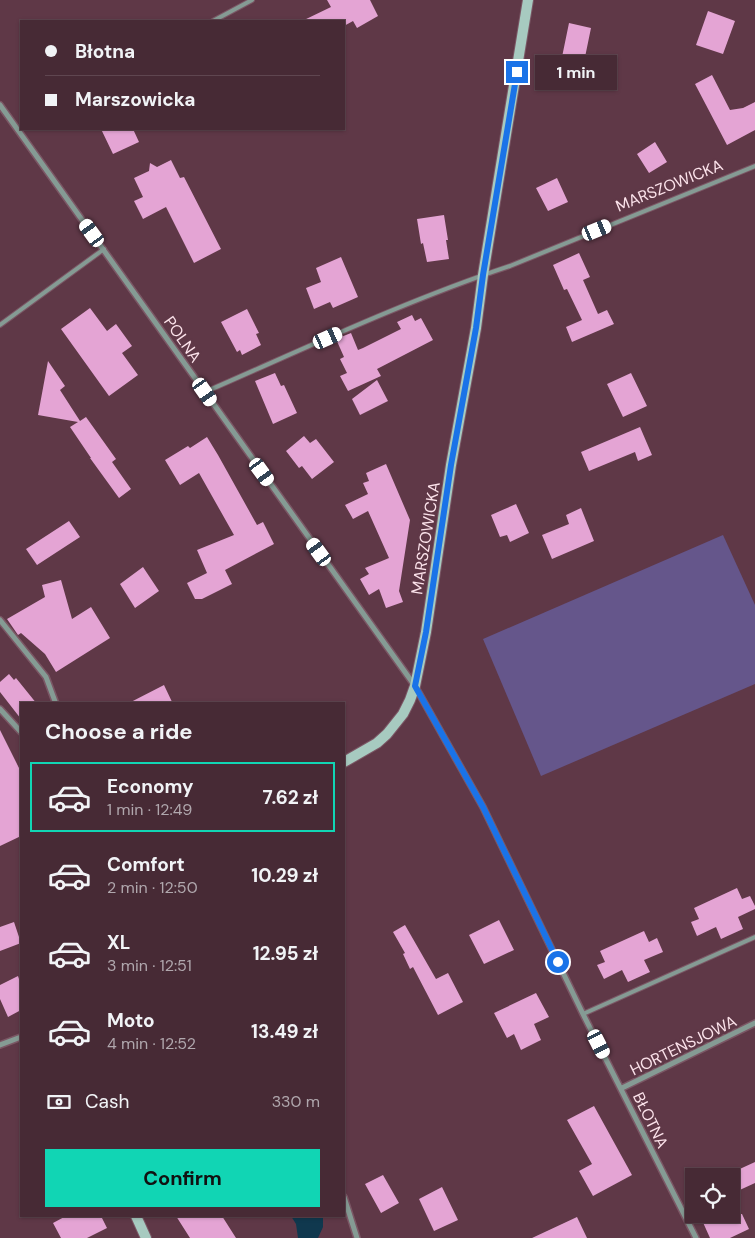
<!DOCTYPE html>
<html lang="en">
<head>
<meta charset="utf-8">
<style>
  :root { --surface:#472a35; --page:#4e323d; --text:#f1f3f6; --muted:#b0a7ad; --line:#5f4650; --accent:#11d5b4 }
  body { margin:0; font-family:"DM Sans",sans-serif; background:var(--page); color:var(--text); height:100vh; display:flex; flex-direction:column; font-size:19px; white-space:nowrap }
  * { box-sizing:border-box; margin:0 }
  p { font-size:16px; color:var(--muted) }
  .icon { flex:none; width:28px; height:28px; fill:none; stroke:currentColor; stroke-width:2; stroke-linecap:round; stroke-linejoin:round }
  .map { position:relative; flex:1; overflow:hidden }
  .side { position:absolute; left:20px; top:702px; width:325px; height:515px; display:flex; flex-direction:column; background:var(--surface); border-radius:0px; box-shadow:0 1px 4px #0004,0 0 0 1px var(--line) }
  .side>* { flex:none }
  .hud { position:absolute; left:20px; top:20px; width:325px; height:110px; border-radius:0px; box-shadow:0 1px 4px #0004,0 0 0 1px var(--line); display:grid; align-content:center; height:110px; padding:0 25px; background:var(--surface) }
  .fabs { position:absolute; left:685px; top:1168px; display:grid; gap:10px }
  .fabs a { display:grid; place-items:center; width:55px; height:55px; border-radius:0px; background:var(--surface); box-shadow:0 1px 4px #0004,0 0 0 1px var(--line); font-size:25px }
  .end { position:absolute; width:22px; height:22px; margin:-11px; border:6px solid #1a73e8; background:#fff; box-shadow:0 0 0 2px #fff }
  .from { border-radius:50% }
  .bubble { position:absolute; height:35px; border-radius:0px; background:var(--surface); box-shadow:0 1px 4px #0004,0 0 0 1px var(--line); font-size:16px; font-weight:700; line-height:35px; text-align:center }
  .car { position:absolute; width:15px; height:30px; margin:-15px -8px; border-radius:6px; box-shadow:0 0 4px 1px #0007; background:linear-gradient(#fff 24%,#345 0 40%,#fff 0 76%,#345 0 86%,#fff 0) }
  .hud b { display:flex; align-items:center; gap:18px; height:48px; font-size:19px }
  .hud b+b { border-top:1px solid var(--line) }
  .hud i { width:12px; height:12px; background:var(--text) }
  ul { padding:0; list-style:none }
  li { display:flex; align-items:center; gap:15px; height:70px; margin:0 10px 8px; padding:0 15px; border:2px solid transparent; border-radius:0px }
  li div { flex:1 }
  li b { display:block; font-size:19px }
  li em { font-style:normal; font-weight:700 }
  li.selected { border-color:var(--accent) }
  li>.icon { width:45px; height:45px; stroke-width:1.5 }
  h2 { padding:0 25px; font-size:22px; line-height:60px }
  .pay { display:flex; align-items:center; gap:12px; height:55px; padding:0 25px; font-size:19px }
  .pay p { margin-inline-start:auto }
  .primary-button { display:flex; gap:10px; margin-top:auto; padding:10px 25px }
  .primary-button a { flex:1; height:58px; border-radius:0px; background:var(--accent); color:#111; font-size:20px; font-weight:700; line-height:58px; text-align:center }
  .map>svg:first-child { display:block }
  .green { fill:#65568b }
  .water { fill:#10384e }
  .building { fill:#e4a4d4 }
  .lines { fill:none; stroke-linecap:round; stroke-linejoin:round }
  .lane-casing { stroke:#7b5765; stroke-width:6 }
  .street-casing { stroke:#7b5765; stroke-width:8 }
  .secondary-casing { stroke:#7b5765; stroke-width:12 }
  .lane { stroke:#859b94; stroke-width:4 }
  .street { stroke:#859b94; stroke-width:5 }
  .secondary { stroke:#a7cac0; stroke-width:10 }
  .route { stroke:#1a73e8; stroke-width:6 }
  .labels { text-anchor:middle; stroke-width:5; stroke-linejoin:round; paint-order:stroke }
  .street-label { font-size:16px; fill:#fce3eb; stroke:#5f3847 }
</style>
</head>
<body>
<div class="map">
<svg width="755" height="1238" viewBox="0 0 755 1238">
  <rect width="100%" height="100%" fill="#5f3847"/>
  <path class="green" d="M723,535L755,605V684L541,776L483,639Z"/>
  <path class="water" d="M291,1216H323V1227L318,1238H298L296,1224Z"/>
  <path class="building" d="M327,0H370L378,16L357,28L353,21L344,26V21H302L331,7Z
    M708,11L735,21L723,54L696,45Z
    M569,23L591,28L584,62L562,57Z
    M712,75L730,110L743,108L755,102V130L727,145L695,84Z
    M101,129H133L139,142L113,154Z
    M655,142L667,162L649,173L637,154Z
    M171,160L180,178L184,177L221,249L194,263L166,207L143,219L134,201L143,197L134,178L149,171L150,163L157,167Z
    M557,178L568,202L548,211L536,188Z
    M444,215L448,240H446L449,259L427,262L423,243L421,244L417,219Z
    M579,253L590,277L583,280L598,314L607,310L614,324L572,342L566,327L582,320L567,289L564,290L553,265Z
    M341,257L358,297L333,308L330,302L314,309L306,288L321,282L316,268Z
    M90,308L107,331L116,324L132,346L122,353L138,375L109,396L61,329Z
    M247,309L259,333L256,334L261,345L242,355L240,350L237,352L221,322Z
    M412,315L415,321L421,318L433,340L377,369L381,376L348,391L340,376L347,373L340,359L344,357L336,339L351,333L358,350L363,348L401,329L397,322Z
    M48,361L65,386L60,390L80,421L86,417L116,459L112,462L131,489L119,498L90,458H91L70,427L78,422L38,415Z
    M275,373L281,386L284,385L297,413L273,424L255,381Z
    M631,373L647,406L623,417L607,384Z
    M377,380L388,401L360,415L352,399Z
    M640,427L652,455L638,461L635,452L589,471L581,452Z
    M304,436L310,443L316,439L334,462L312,479L302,466L299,468L286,451Z
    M207,437L218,455L257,525L263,522L274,544L225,570L232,584L202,599H195L187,583L207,573L197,550L234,535L199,473L180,485L165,460L188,446L190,448Z
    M386,464L410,520L399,591L403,602L386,608L379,589L369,595L360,579L369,574L365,568L389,558L368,511L353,519L345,505L368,494L363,483L369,481L366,473Z
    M516,504L529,533L510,542L507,535L500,537L491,515Z
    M581,508L594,541L552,559L542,535L569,524L566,515Z
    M69,521L80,537L37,565L26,549Z
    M143,567L159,591L135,608L120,584Z
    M61,580L72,619L91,607L110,638L56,672L45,654L21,633L18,635L7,619L45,597L42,585Z
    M9,674L14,680L16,678L37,704H21V719L0,692V682Z
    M164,685L173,704H127Z
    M0,730L21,772V836L0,846Z
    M737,888L742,899L750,896L755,906V909L738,917L743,929L721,939L716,927L697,936L691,922L699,919L694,908Z
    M499,920L514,950L484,964L469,935Z
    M14,922L21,943L0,951V927Z
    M405,925L436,979L448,973L463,1002L438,1015L413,967L410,969L403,954L405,953L393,932Z
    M644,931L649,942L657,938L663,952L644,960L650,972L628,982L622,970L604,979L597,965L605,962L600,951Z
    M18,976L21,985V1010L8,1017L0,999V985Z
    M536,993L549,1017L534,1024L541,1040L521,1050L514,1034L507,1038L494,1013Z
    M594,1106L632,1175L593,1196L579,1171L592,1164L567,1120Z
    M755,1162V1183L731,1194V1173Z
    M383,1175L399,1203L381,1213L365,1184Z
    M442,1187L458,1220L434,1231L419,1199Z
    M710,1214H742L749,1229L730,1238H710L701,1218Z
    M66,1216H101L107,1228L87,1238H61L53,1223Z
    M176,1216H222L236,1238H190Z
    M577,1217L587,1238H532Z"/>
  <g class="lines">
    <defs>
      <path id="lane" d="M213,21L252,0
        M0,325L104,249
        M205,392C306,348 405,301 510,266L755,166
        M583,1014L755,937"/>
      <path id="street" d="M0,105L415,686L483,807L583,1014L696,1238
        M0,620L46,677L56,704
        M0,709L21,732
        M0,1045L21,1037
        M622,1088L755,1023
        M344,1197L357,1238"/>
      <path id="secondary" d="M344,762L377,743L387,734L403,714L410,700L415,686L426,632L451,465L476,328L483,275L528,0
        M136,1216L146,1238"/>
    </defs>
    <use href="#lane" class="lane-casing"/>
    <use href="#street" class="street-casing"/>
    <use href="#secondary" class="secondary-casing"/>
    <use href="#lane" class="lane"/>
    <use href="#street" class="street"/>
    <use href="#secondary" class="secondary"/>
  </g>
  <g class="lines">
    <path class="route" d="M517,72L483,275L476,328L451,465L426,632L415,686L483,807L558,962"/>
  </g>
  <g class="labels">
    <g class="street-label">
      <text transform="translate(669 185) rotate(-22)" y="6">MARSZOWICKA</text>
      <text transform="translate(183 339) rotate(55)" y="6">POLNA</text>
      <text transform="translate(425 538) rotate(-81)" y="6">MARSZOWICKA</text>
      <text transform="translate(683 1045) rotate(-26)" y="6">HORTENSJOWA</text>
      <text transform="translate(651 1120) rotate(64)" y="6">BŁOTNA</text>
    </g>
  </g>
</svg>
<div class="fabs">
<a><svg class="icon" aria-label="locate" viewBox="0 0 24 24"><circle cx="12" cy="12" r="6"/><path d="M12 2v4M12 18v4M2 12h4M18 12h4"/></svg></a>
</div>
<i class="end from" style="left:558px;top:962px"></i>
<i class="end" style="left:517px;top:72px"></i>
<div class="bubble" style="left:535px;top:55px;width:82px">1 min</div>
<i class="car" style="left:597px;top:230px;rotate:68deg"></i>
<i class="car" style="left:92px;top:233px;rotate:324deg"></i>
<i class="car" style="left:328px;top:338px;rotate:66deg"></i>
<i class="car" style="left:205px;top:392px;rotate:145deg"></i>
<i class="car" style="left:262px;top:472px;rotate:144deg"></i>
<i class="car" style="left:319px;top:552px;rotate:324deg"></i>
<i class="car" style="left:599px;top:1044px;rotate:153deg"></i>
<div class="hud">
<b><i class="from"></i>Błotna</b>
<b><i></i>Marszowicka</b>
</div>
<section class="side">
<h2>Choose a ride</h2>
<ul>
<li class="selected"><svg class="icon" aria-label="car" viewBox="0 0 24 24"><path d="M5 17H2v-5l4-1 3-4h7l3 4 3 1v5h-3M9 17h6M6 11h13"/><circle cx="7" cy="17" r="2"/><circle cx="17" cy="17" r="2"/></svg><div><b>Economy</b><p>1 min · 12:49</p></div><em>7.62 zł</em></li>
<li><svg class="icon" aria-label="car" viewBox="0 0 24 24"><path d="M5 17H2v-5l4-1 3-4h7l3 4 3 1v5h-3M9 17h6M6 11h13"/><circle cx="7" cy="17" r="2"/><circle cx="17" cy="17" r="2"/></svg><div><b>Comfort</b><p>2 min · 12:50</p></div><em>10.29 zł</em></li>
<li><svg class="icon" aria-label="car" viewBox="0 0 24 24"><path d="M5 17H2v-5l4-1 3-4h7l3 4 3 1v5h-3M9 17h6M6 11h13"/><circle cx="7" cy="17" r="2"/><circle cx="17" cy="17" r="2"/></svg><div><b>XL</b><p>3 min · 12:51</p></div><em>12.95 zł</em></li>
<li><svg class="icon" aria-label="car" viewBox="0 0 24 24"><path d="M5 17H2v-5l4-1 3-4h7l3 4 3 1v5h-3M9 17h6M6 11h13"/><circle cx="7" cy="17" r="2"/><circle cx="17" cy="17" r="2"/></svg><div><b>Moto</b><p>4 min · 12:52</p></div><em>13.49 zł</em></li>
</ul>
<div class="pay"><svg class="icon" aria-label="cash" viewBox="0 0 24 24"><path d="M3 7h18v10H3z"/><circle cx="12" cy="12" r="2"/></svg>Cash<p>330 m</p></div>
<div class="primary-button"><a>Confirm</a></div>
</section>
</div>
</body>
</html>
